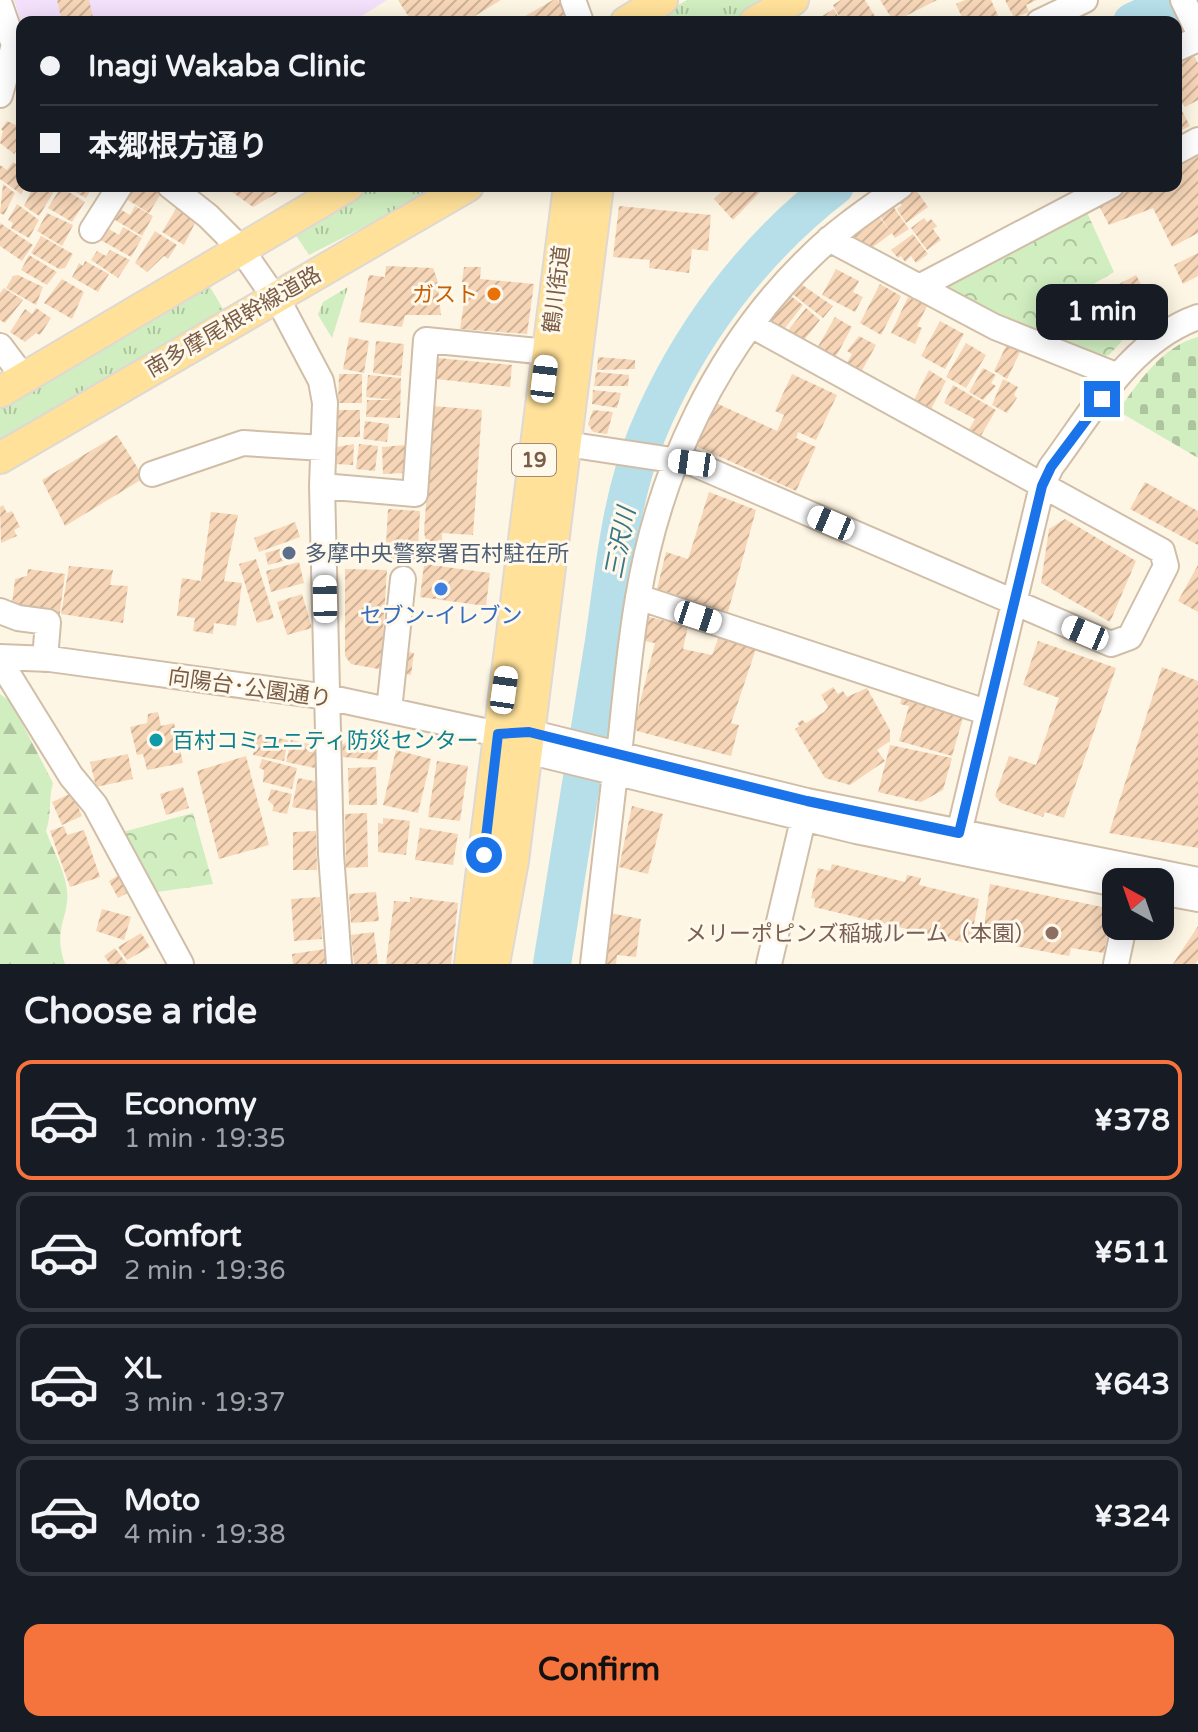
<!DOCTYPE html>
<html lang="en">
<head>
<meta charset="utf-8">
<style>
  :root { --surface:#171b24; --page:#20242c; --text:#f1f3f6; --muted:#9ea1a6; --line:#363941; --accent:#f5733c }
  body { margin:0; font-family:"Varela Round","Noto Sans JP",sans-serif; background:var(--page); color:var(--text); height:100vh; display:flex; flex-direction:column; font-size:30px; white-space:nowrap }
  * { box-sizing:border-box; margin:0 }
  p { font-size:26px; color:var(--muted) }
  .icon { flex:none; width:44px; height:44px; fill:none; stroke:currentColor; stroke-width:2; stroke-linecap:round; stroke-linejoin:round }
  .map { position:relative; height:964px; overflow:hidden }
  .sheet { display:flex; flex-direction:column; background:var(--surface); flex:1 }
  .sheet>* { flex:none }
  .hud { position:absolute; left:16px; top:16px; width:1166px; height:176px; border-radius:16px; box-shadow:0 4px 20px #0003; display:grid; align-content:center; height:176px; padding:0 24px; background:var(--surface) }
  .needle { width:52px; rotate:320deg }
  .buttons { position:absolute; left:1102px; top:868px; display:grid; gap:16px }
  .buttons a { display:grid; place-items:center; width:72px; height:72px; border-radius:16px; background:var(--surface); box-shadow:0 4px 20px #0003; font-size:40px }
  .end { position:absolute; width:36px; height:36px; margin:-18px; border:10px solid #1a73e8; background:#fff; box-shadow:0 0 0 4px #fff }
  .from { border-radius:50% }
  .bubble { position:absolute; height:56px; border-radius:16px; background:var(--surface); box-shadow:0 4px 20px #0003; font-size:26px; font-weight:700; line-height:56px; text-align:center }
  .car { position:absolute; width:24px; height:48px; margin:-24px -12px; border-radius:10px; box-shadow:0 0 6px 2px #0007; background:linear-gradient(#fff 24%,#345 0 40%,#fff 0 76%,#345 0 86%,#fff 0) }
  .hud b { display:flex; align-items:center; gap:28px; height:76px; font-size:30px }
  .hud b+b { border-top:2px solid var(--line) }
  .hud i { width:20px; height:20px; background:var(--text) }
  ul { padding:0; list-style:none }
  li { display:flex; align-items:center; gap:24px; height:120px; margin:0 16px 12px; padding:0 8px; border:4px solid var(--line); border-radius:16px }
  li div { flex:1 }
  li b { display:block; font-size:30px }
  li em { font-style:normal; font-weight:700 }
  li.selected { border-color:var(--accent) }
  li>.icon { width:72px; height:72px; stroke-width:1.5 }
  h2 { padding:0 24px; font-size:36px; line-height:96px }
  .cta { display:flex; gap:16px; margin-top:auto; padding:16px 24px }
  .cta a { flex:1; height:92px; border-radius:16px; background:var(--accent); color:#111; font-size:32px; font-weight:700; line-height:92px; text-align:center }
  .map>svg:first-child { display:block }
  .education { fill:#f3e0fb }
  .grass { fill:url(#grass-tufts) }
  .forest { fill:url(#forest-firs) }
  .cemetery { fill:url(#cemetery-stones) }
  .park { fill:url(#park-crowns) }
  .lines { fill:none; stroke-linecap:round; stroke-linejoin:round }
  .river { stroke:#b6dfea; stroke-width:38 }
  .building { fill:url(#building-hatch) }
  .minor-casing { stroke:#d1bea8; stroke-width:28 }
  .major-casing { stroke:#dfd8d3; stroke-width:34 }
  .minor { stroke:#fff; stroke-width:24 }
  .major { stroke:#ffe19a; stroke-width:30 }
  .route { stroke:#1a73e8; stroke-width:10 }
  .food-dot { fill:#e8710a; stroke:#fff9ec; stroke-width:3 }
  .service-dot { fill:#5c6f8a; stroke:#fff9ec; stroke-width:3 }
  .shop-dot { fill:#3f7fe0; stroke:#fff9ec; stroke-width:3 }
  .culture-dot { fill:#0f9aa8; stroke:#fff9ec; stroke-width:3 }
  .education-dot { fill:#8d6e63; stroke:#fff9ec; stroke-width:3 }
  .labels { text-anchor:middle; stroke-width:6; stroke-linejoin:round; paint-order:stroke }
  .shield { fill:#fff9ec; stroke:#a28b78; stroke-width:2 }
  .shield-label { font-size:20px; font-weight:bold; fill:#7a5c46 }
  .street-label { font-size:22px; fill:#7a5c46; stroke:#fff9ec }
  .food-label { font-size:22px; fill:#c56008; stroke:#fff9ec; text-anchor:end }
  .service-label { font-size:22px; fill:#4e5e75; stroke:#fff9ec; text-anchor:start }
  .shop-label { font-size:22px; fill:#366cbe; stroke:#fff9ec }
  .culture-label { font-size:22px; fill:#0d838f; stroke:#fff9ec; text-anchor:start }
  .education-label { font-size:22px; fill:#785e54; stroke:#fff9ec; text-anchor:end }
  .water-label { font-size:24px; font-style:italic; fill:#3b7688; stroke:#fff9ec }
</style>
</head>
<body>
<div class="map">
<svg width="1198" height="964" viewBox="0 0 1198 964">
  <defs>
    <pattern id="grass-tufts" width="24" height="20" patternUnits="userSpaceOnUse" patternTransform="scale(2)"><rect width="24" height="20" fill="#d0eec0"/><path d="M3 7l-1-3M5 7V3M7 7l1-3M15 17l-1-3M17 17v-4M19 17l1-3" fill="none" stroke="#aec49e"/></pattern>
    <pattern id="forest-firs" width="22" height="20" patternUnits="userSpaceOnUse" patternTransform="scale(2)"><rect width="22" height="20" fill="#d0eec0"/><path d="M5 1l3.5 6h-7zM16 11l3.5 6h-7z" fill="#aec49e"/></pattern>
    <pattern id="cemetery-stones" width="16" height="16" patternUnits="userSpaceOnUse" patternTransform="scale(2)"><rect width="16" height="16" fill="#d0eec0"/><path d="M2 7V4a2 2 0 0 1 4 0v3zM10 15v-3a2 2 0 0 1 4 0v3z" fill="#aec49e"/></pattern>
    <pattern id="park-crowns" width="20" height="18" patternUnits="userSpaceOnUse" patternTransform="scale(2)"><rect width="20" height="18" fill="#d0eec0"/><path d="M2 6a3 3 0 1 1 6 0M12 15a3 3 0 1 1 6 0" fill="none" stroke="#aec49e"/></pattern>
    <pattern id="building-hatch" width="6" height="6" patternUnits="userSpaceOnUse" patternTransform="scale(2)"><rect width="6" height="6" fill="#f7d6b8"/><path d="M-1 1l2-2M0 6l6-6M5 7l2-2" fill="none" stroke="#cdb197"/></pattern>
  </defs>
  <rect width="100%" height="100%" fill="#fef6e4"/>
  <path class="education" d="M14,0H387L362,16L365,22H22V26Z"/>
  <path class="grass" d="M687,0H776L738,22H649Z
    M373,186H445L309,255L295,234Z
    M210,287L226,314L0,448V403L127,336Z
    M348,287L332,338L318,315L323,302Z"/>
  <path class="forest" d="M0,694L11,702L53,783C48,800 52,814 46,831C52,848 65,871 67,890C70,917 52,928 65,964H0Z"/>
  <path class="cemetery" d="M1198,337V458L1118,411C1138,383 1162,346 1198,337Z"/>
  <path class="park" d="M1085,208L1114,272L1092,285L1100,296L1105,294L1122,341L1109,355L1101,357L1000,321L939,291L941,284Z
    M193,813L213,884L150,893L119,833Z"/>
  <g class="lines">
    <path class="river" d="M1132,22L1179,0
      M552,964C569,856 587,749 604,641C614,573 620,499 647,434C687,337 752,250 835,186"/>
  </g>
  <path class="building" d="M57,0H89L94,22H62Z
    M398,0H501L465,22H412Z
    M553,0H558L571,22H515Z
    M841,0H865L876,18L870,22H842L833,5Z
    M880,0H937L894,22Z
    M965,0H991L1000,20L964,22L956,4Z
    M1005,0H1037L1026,5L1029,12L1014,18Z
    M834,9L841,22H812Z
    M1190,48L1198,63V100L1185,107L1176,96V55Z
    M1179,105L1190,126L1176,133V106Z
    M7,121L18,126L22,121V144L14,154L0,143L3,131L1,129Z
    M1198,153V233L1172,247L1153,208L1109,225L1098,204L1133,186H1176V164Z
    M13,162L22,168V186H26L21,194L0,179V165L7,170Z
    M3,184L15,193L4,215L0,213Z
    M34,186L56,188L39,216L24,206Z
    M64,186H93L86,198Z
    M130,186H152L162,192L149,213L123,197Z
    M236,186H289L253,207L232,192Z
    M728,186H766L733,220L714,199Z
    M61,187L85,202L72,222L48,208Z
    M914,187L928,207L906,223L897,209L902,205L897,198Z
    M890,202L909,229L895,238L892,233L869,250L851,233L877,214L890,231L878,213Z
    M17,204L39,220L29,238L11,228L13,223L8,220Z
    M135,206L153,216L142,236L110,217L116,207L130,215Z
    M619,206L711,215L708,251L692,249L689,273L649,268L650,260L613,257Z
    M177,207L197,219L184,245L162,232Z
    M47,213L73,225L62,246L37,231Z
    M924,218L927,222L931,219L937,226L933,229L941,240L927,250L911,228Z
    M0,223L33,245L22,261L0,246Z
    M104,226L119,235L123,227L142,238L131,257L97,238Z
    M155,231L177,245L168,259L164,256L147,272L135,263Z
    M913,234L928,254L916,263L911,256L905,262L901,256L898,258L891,250Z
    M41,236L73,254L65,268L59,269L31,253Z
    M110,250L130,260L118,278L91,260L97,251L106,256Z
    M1198,253V276L1183,284L1174,265Z
    M29,255L57,272L47,285L21,270Z
    M85,261L109,274L98,292L72,277L79,263L83,266Z
    M386,266L433,268L437,279L441,315H405L402,327L359,322L369,275L385,277Z
    M464,267H481L480,279L534,284L527,334L460,329L466,289L461,288Z
    M836,269L859,281L853,292L863,297L855,312L822,295Z
    M18,275L43,287L36,305L6,288L13,276Z
    M1136,275L1152,305L1122,321L1106,291Z
    M62,279L84,292L72,319L44,303Z
    M798,282L833,306L823,318L790,292Z
    M880,284L901,296L881,335L860,323Z
    M4,288L23,300L5,323L0,320V293Z
    M788,294L803,305L782,332L769,318Z
    M908,297L927,306L917,326L922,328L915,344L891,333Z
    M36,308L51,318L40,335L36,333L25,342L10,332L25,309L32,314Z
    M806,308L820,320L801,344L786,333Z
    M835,317L852,327L834,360L816,350Z
    M940,321L964,334L945,369L921,356Z
    M859,336L876,345L860,374L845,366L852,354L847,351Z
    M349,337L369,341L364,373L343,369Z
    M376,341L404,344L401,376L373,373Z
    M1008,342L1021,350L1007,379L994,371Z
    M966,343L986,355L966,388L946,377Z
    M598,357L635,360V369L597,370Z
    M438,358L512,365L510,387L436,379Z
    M983,368L996,375L991,383L996,386L983,400L969,392Z
    M929,370L946,381L930,411L913,402Z
    M596,372L629,375L628,386H594Z
    M339,374H362V403H338Z
    M792,374L837,395L816,440L798,432L796,438L816,447L796,491L696,446L716,403L777,431L784,415L775,411Z
    M368,375L401,378L400,418L366,417L367,400H394L366,397Z
    M1003,379L1018,387L1014,395L1017,398L1007,413L992,405Z
    M953,385L996,410L979,439L967,433L975,419L944,403Z
    M593,390L621,393L617,408L592,404Z
    M433,406L482,410L473,535L442,533V542L426,541L424,532Z
    M334,410H360V437H333Z
    M593,410L613,412L607,434L593,432L588,424Z
    M365,421L389,424L387,442L363,439Z
    M117,435L144,478L65,526L42,480Z
    M354,444L353,465L335,464L336,447Z
    M359,444L378,446L375,471L356,469Z
    M405,445L407,473L383,474L382,447Z
    M1145,482L1198,511V545L1130,509Z
    M709,492L756,510L728,612L657,589L666,552L688,559Z
    M3,505L7,513L12,511L20,527L14,530L17,536L1,543L0,507Z
    M388,509L420,511L417,564L385,562Z
    M211,512L238,515L224,581L242,583L236,626L214,623L213,634L193,631L195,618L177,616L182,578L201,581Z
    M1065,519L1136,561L1110,622L1041,583L1049,529Z
    M295,522L300,537L259,552L254,538Z
    M291,546L295,558L268,565L265,553Z
    M256,559L274,618L257,623L239,564Z
    M299,562L304,583L271,592L266,571Z
    M424,564L490,573L486,606L420,597Z
    M1198,565V612L1178,601Z
    M69,566L113,570L110,585L128,586L123,623L61,614Z
    M28,569L65,574L59,619L11,612L15,579L27,576Z
    M345,569L387,570L382,649L414,653L411,675L351,664L345,656Z
    M302,594L312,628L287,635L277,602Z
    M649,617L688,626L683,649L712,655L719,636L757,646L731,723L739,725L731,756L637,731L634,726L655,643L644,641Z
    M1038,641L1116,668L1064,818L1045,812L1043,817L1001,803L995,796L1009,756L1036,765L1059,698L1023,685Z
    M1162,667L1198,681V848L1109,833Z
    M833,687L838,694L843,691L847,697L867,688L890,730V741L877,750L885,761L850,785L825,778L795,729L800,726L797,723L802,720L806,723L824,712L828,707L821,695Z
    M903,694L959,710L963,718L952,756L899,741L909,706L900,704Z
    M158,712L161,726L174,723L183,763L147,770L143,754L137,755L130,727L147,723L148,714Z
    M362,731L380,736L377,760L343,757L342,745Z
    M257,734L288,740L284,761L253,755Z
    M291,740L319,746L315,768L286,762Z
    M890,745L952,758L943,790L921,802L878,792Z
    M396,750L431,759L418,813L383,805Z
    M128,754L133,779L96,787L90,762Z
    M246,756L269,845L219,859L197,771Z
    M262,759L297,768L292,789L263,782L264,770L259,768Z
    M437,761L468,766L460,821L428,817Z
    M376,767L377,805H349L348,768Z
    M298,778L319,782L316,811L292,807Z
    M183,787L189,808L166,815L160,794Z
    M271,789L292,794L287,814L272,811L274,806L268,800Z
    M72,793L82,816L62,825L52,802Z
    M632,806L663,814L648,874L619,867Z
    M367,813L368,867L346,868L345,814Z
    M383,818L410,821L406,855L378,852V823L383,824Z
    M64,826L67,835L84,830L100,877L70,887L50,831Z
    M420,828L458,834L453,865L415,860Z
    M316,831L317,870H293V832Z
    M832,864L905,882L907,875L921,878L919,885L979,899L970,944L814,907L815,899L811,898L818,868L830,871Z
    M117,876L127,879L133,890L118,898L109,881Z
    M990,884L1112,909L1104,953L1071,948L1069,956L982,940Z
    M376,892L379,921L351,923L349,894Z
    M320,897L322,939L294,941L291,899Z
    M410,897L458,903L451,964H386L394,901L410,902Z
    M102,909L131,917L124,940L96,931Z
    M610,913L641,919L636,957L617,955L616,964H603Z
    M1198,926V960L1195,964H1173Z
    M374,932L378,964H354L351,935Z
    M141,933L150,947L127,960L118,947Z
    M115,948L127,964H110L104,956Z
    M325,949L327,964H293L292,954Z"/>
  <g class="lines">
    <defs>
      <path id="minor" d="M573,0L581,22
        M1183,0L1198,31
        M0,5L14,45L22,57
        M1039,22L1085,0
        M1176,49L1198,39
        M0,95L14,45
        M1176,152L1198,140
        M170,186L208,216L241,249L284,311L321,381L325,403L322,486L331,854L339,964
        M92,230L120,186
        M829,239L995,327L1118,376
        M919,287L1111,186
        M0,346L24,378
        M566,444L692,463L1111,644L1130,637L1166,566L1162,551L751,325
        M152,474L243,443L323,448
        M322,486L415,494L426,340L548,352
        M638,597L986,712
        M0,611L18,618L48,622L45,659
        M0,657L50,659L327,697L498,734L527,751L856,831L1116,884
        M0,661L71,776L95,805L181,964
        M389,710L403,579
        M513,733L529,732L807,801L1198,880
        M619,754C625,702 629,649 638,598C659,471 717,347 810,257C837,230 870,208 901,186
        M959,833L1042,486L1051,467C1092,412 1130,341 1198,317
        M1160,892L1198,899
        M593,964L615,773
        M769,964L807,803
        M1116,964L1124,926"/>
      <path id="major" d="M626,22L662,0
        M755,22L793,0
        M0,392L348,186
        M0,458L468,186
        M470,964L569,186
        M494,964L513,861L598,186"/>
    </defs>
    <use href="#minor" class="minor-casing"/>
    <use href="#major" class="major-casing"/>
    <use href="#minor" class="minor"/>
    <use href="#major" class="major"/>
  </g>
  <g class="lines">
    <path class="route" d="M484,855L498,734L529,732L807,801L959,833L1042,486L1051,467L1102,399"/>
  </g>
  <circle class="food-dot" cx="494" cy="294" r="8"/>
  <circle class="service-dot" cx="289" cy="553" r="8"/>
  <circle class="shop-dot" cx="441" cy="589" r="8"/>
  <circle class="culture-dot" cx="156" cy="740" r="8"/>
  <circle class="education-dot" cx="1052" cy="933" r="8"/>
  <g class="labels">
    <rect class="shield" x="512" y="444" width="44" height="32" rx="6"/>
    <g class="shield-label">
      <text x="534" y="467">19</text>
    </g>
    <g class="street-label">
      <text transform="translate(556 289) rotate(-83)" y="8">鶴川街道</text>
      <text transform="translate(233 321) rotate(-30)" y="8">南多摩尾根幹線道路</text>
      <text transform="translate(250 687) rotate(8)" y="8">向陽台･公園通り</text>
    </g>
    <g class="food-label">
      <text x="478" y="302">ガスト</text>
    </g>
    <g class="service-label">
      <text x="305" y="561">多摩中央警察署百村駐在所</text>
    </g>
    <g class="shop-label">
      <text x="441" y="623">セブン-イレブン</text>
    </g>
    <g class="culture-label">
      <text x="172" y="748">百村コミュニティ防災センター</text>
    </g>
    <g class="education-label">
      <text x="1036" y="941">メリーポピンズ稲城ルーム（本園）</text>
    </g>
    <g class="water-label">
      <text transform="translate(620 543) rotate(-79)" y="8">三沢川</text>
    </g>
  </g>
</svg>
<div class="buttons">
<a><svg class="needle" viewBox="-14 -14 28 28"><path d="M0-13l5 13h-10z" fill="#e53935"/><path d="M0 13l5-13h-10z" fill="#9ea1a6"/></svg></a>
</div>
<i class="end from" style="left:484px;top:855px"></i>
<i class="end" style="left:1102px;top:399px"></i>
<div class="bubble" style="left:1036px;top:284px;width:132px">1 min</div>
<i class="car" style="left:544px;top:379px;rotate:7deg"></i>
<i class="car" style="left:692px;top:463px;rotate:278deg"></i>
<i class="car" style="left:831px;top:523px;rotate:293deg"></i>
<i class="car" style="left:325px;top:599px;rotate:359deg"></i>
<i class="car" style="left:698px;top:617px;rotate:108deg"></i>
<i class="car" style="left:1085px;top:633px;rotate:293deg"></i>
<i class="car" style="left:504px;top:690px;rotate:8deg"></i>
<div class="hud">
<b><i class="from"></i>Inagi Wakaba Clinic</b>
<b><i></i>本郷根方通り</b>
</div>
</div>
<section class="sheet">
<h2>Choose a ride</h2>
<ul>
<li class="selected"><svg class="icon" aria-label="car" viewBox="0 0 24 24"><path d="M5 17H2v-5l4-1 3-4h7l3 4 3 1v5h-3M9 17h6M6 11h13"/><circle cx="7" cy="17" r="2"/><circle cx="17" cy="17" r="2"/></svg><div><b>Economy</b><p>1 min · 19:35</p></div><em>¥378</em></li>
<li><svg class="icon" aria-label="car" viewBox="0 0 24 24"><path d="M5 17H2v-5l4-1 3-4h7l3 4 3 1v5h-3M9 17h6M6 11h13"/><circle cx="7" cy="17" r="2"/><circle cx="17" cy="17" r="2"/></svg><div><b>Comfort</b><p>2 min · 19:36</p></div><em>¥511</em></li>
<li><svg class="icon" aria-label="car" viewBox="0 0 24 24"><path d="M5 17H2v-5l4-1 3-4h7l3 4 3 1v5h-3M9 17h6M6 11h13"/><circle cx="7" cy="17" r="2"/><circle cx="17" cy="17" r="2"/></svg><div><b>XL</b><p>3 min · 19:37</p></div><em>¥643</em></li>
<li><svg class="icon" aria-label="car" viewBox="0 0 24 24"><path d="M5 17H2v-5l4-1 3-4h7l3 4 3 1v5h-3M9 17h6M6 11h13"/><circle cx="7" cy="17" r="2"/><circle cx="17" cy="17" r="2"/></svg><div><b>Moto</b><p>4 min · 19:38</p></div><em>¥324</em></li>
</ul>
<div class="cta"><a>Confirm</a></div>
</section>
</body>
</html>
